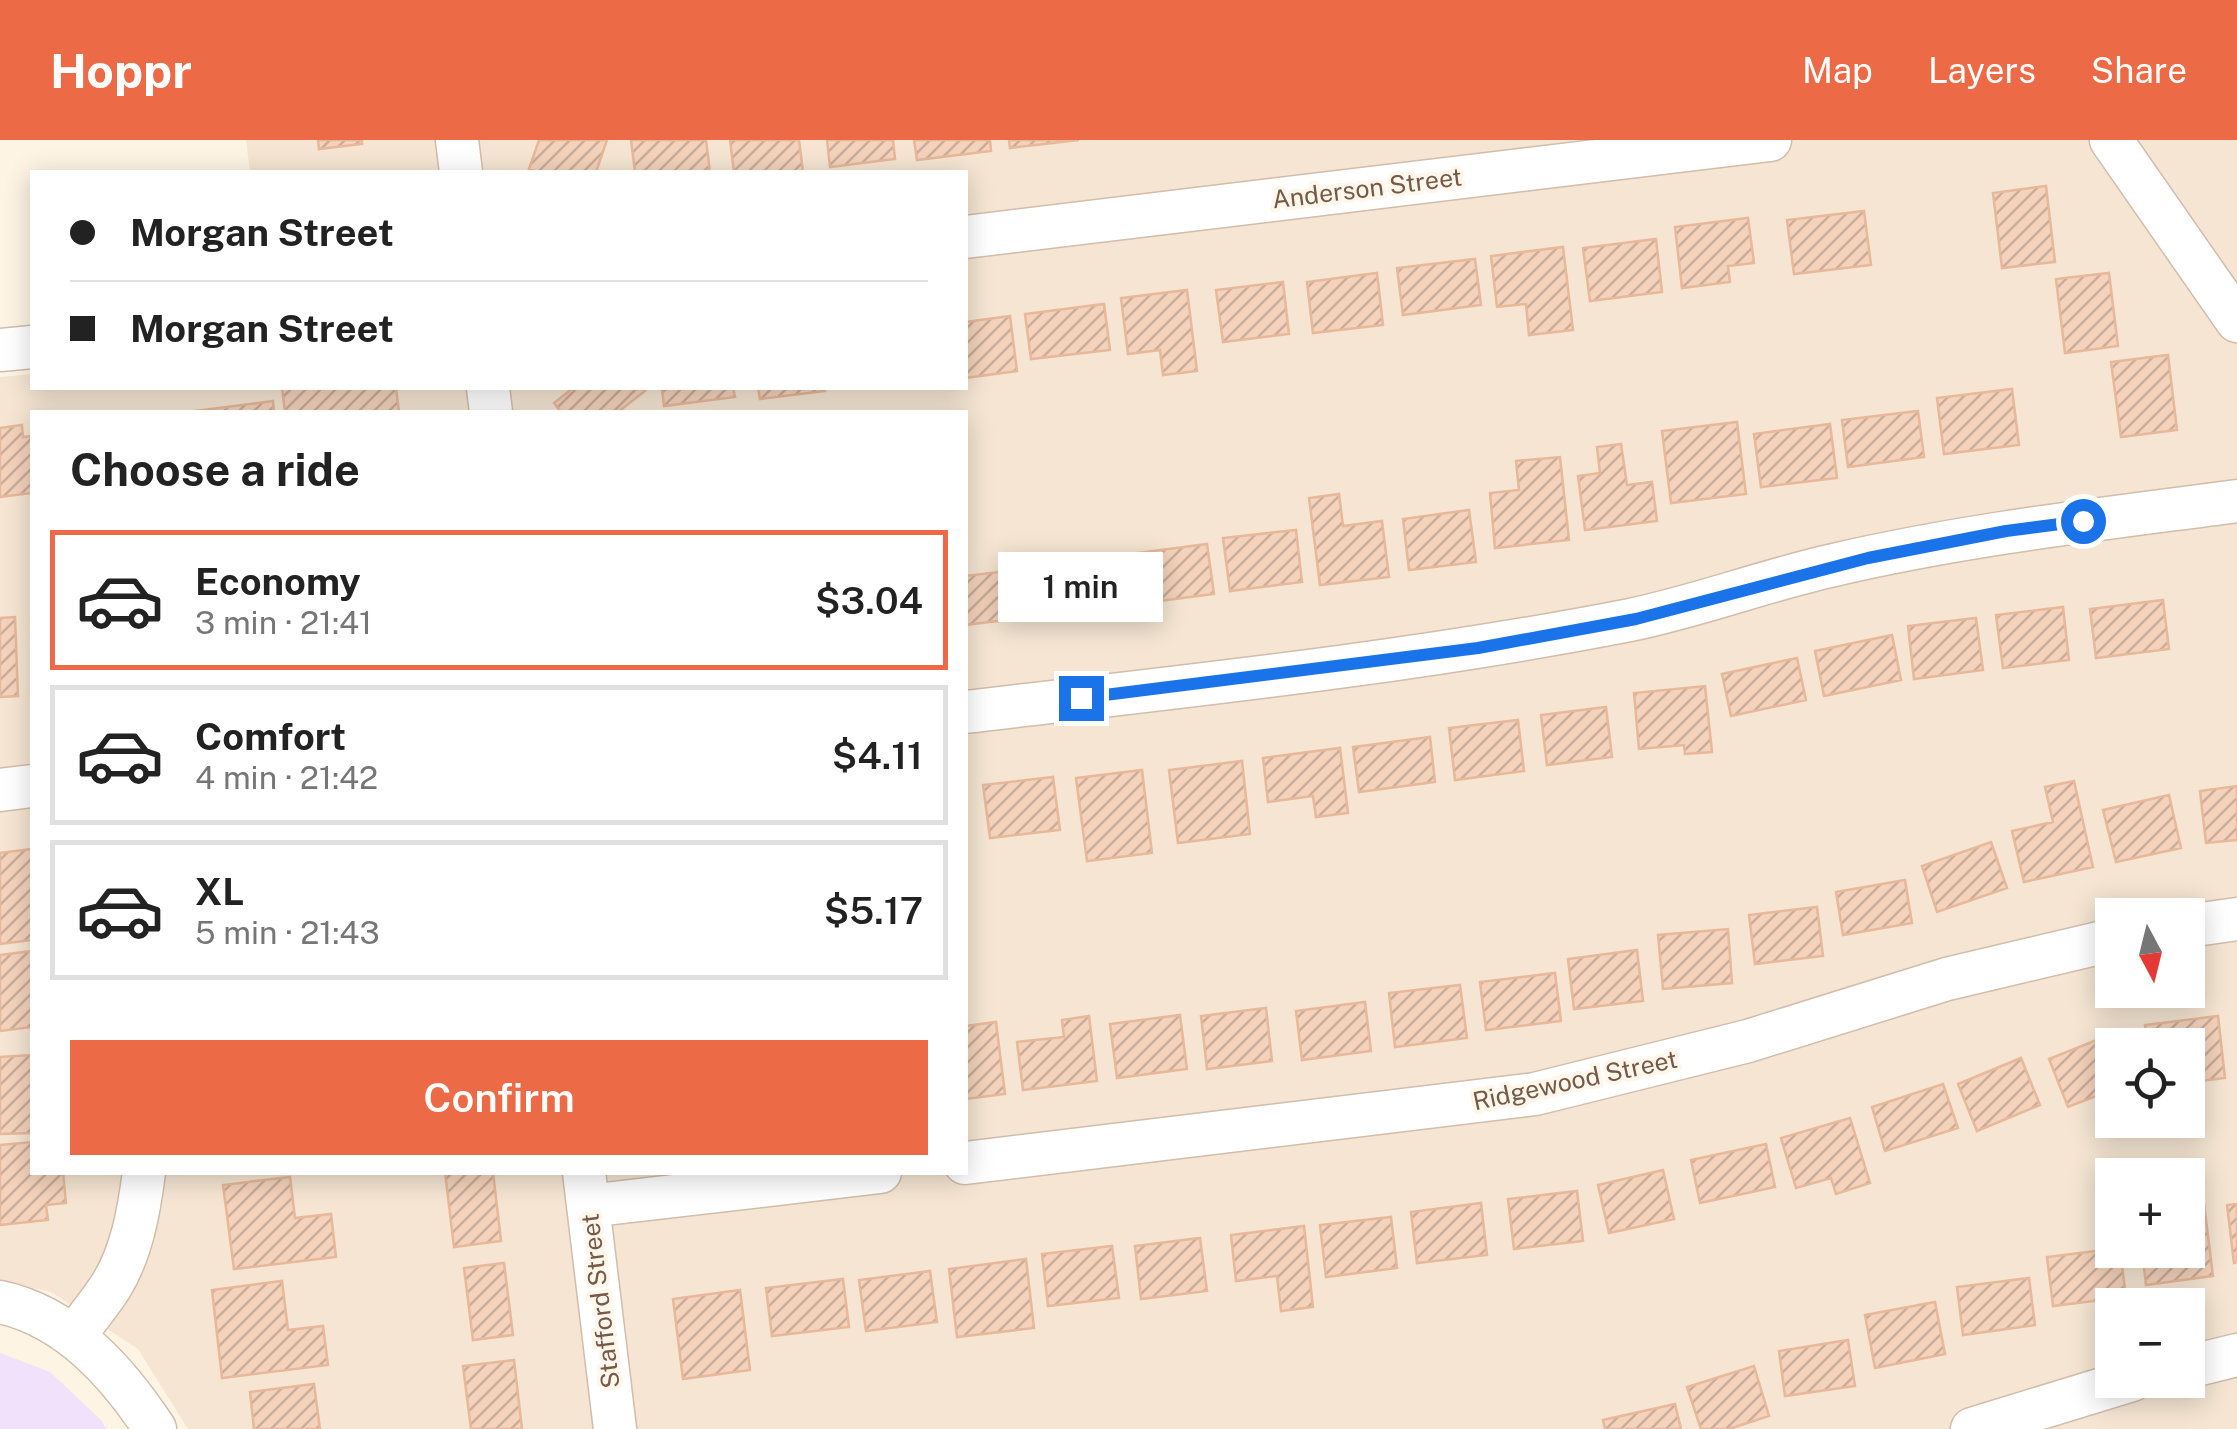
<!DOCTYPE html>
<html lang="en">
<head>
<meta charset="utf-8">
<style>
  :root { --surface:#fff; --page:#f2f2f2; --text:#222; --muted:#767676; --line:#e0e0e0; --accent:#ec6a45 }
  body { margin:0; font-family:"Public Sans",sans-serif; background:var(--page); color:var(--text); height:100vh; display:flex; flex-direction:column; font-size:38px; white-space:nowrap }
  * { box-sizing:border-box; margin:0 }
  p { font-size:32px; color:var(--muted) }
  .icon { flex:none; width:55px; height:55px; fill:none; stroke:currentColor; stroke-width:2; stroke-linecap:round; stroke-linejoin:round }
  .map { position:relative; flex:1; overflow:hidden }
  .panel { position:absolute; left:30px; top:270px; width:938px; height:765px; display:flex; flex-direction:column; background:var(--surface); border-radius:0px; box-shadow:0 5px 25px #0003 }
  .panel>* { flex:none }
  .banner { position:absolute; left:30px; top:30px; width:938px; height:220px; border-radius:0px; box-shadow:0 5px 25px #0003; display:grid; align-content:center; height:220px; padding:0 40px; background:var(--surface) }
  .needle { width:65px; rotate:173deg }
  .buttons { position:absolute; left:2095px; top:758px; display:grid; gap:20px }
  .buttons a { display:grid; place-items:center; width:110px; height:110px; border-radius:0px; background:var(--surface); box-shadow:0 5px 25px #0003; font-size:50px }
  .end { position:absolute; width:45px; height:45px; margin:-22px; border:12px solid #1a73e8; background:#fff; box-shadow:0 0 0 5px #fff }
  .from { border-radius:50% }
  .bubble { position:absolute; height:70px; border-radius:0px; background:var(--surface); box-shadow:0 5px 25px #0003; font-size:32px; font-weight:600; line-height:70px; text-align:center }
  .banner b { display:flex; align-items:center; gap:35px; height:95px; font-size:38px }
  .banner b+b { border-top:2px solid var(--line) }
  .banner i { width:25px; height:25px; background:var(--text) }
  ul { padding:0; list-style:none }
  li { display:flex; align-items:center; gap:30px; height:140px; margin:0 20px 15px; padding:0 20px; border:5px solid var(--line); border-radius:0px }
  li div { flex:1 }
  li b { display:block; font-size:38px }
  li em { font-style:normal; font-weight:600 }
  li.selected { border-color:var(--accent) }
  li>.icon { width:90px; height:90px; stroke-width:1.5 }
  h2 { padding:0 40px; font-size:45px; line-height:120px }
  .button { display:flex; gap:20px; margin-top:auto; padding:20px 40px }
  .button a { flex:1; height:115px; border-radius:0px; background:var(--accent); color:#fff; font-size:40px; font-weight:600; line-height:115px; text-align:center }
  header { display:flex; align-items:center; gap:60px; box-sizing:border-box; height:140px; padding:0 50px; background:var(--accent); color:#fff }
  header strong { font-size:48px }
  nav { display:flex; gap:55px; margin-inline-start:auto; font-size:35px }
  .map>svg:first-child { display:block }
  .residential { fill:#f5e5d2; fill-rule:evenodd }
  .education { fill:#f1e1fa }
  .building { fill:url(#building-hatch); stroke:#e7b89a; stroke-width:2.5 }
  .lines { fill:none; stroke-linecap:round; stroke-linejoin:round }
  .minor-casing { stroke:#d1bdac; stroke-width:45 }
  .minor { stroke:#fff; stroke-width:42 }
  .route { stroke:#1a73e8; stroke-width:12 }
  .labels { text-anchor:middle; stroke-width:8; stroke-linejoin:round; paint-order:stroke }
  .street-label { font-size:25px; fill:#775948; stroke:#fff7ec }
</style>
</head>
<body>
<header>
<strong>Hoppr</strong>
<nav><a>Map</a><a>Layers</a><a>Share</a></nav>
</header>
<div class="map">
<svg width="2237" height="1289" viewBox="0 0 2237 1289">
  <defs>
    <pattern id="building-hatch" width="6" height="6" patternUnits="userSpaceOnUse" patternTransform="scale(2.5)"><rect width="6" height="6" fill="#f4d2bb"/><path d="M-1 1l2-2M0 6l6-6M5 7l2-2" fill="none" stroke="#caad9a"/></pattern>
  </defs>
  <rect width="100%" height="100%" fill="#fdf4e4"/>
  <path class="residential" d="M246,0H2237V1289H188L138,1209L51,1152L0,1140V237L32,234V248H965V32H250ZM32,272H965V1032H32ZM2112,775H2188V850H2112ZM2112,905H2188V980H2112ZM2112,1035H2188V1110H2112ZM2112,1165H2188V1240H2112Z"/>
  <path class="education" d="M0,1213L50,1232L102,1281L106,1289H0Z"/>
  <path class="building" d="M318,0H362V4L319,9Z
    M539,0H607L596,32H537L529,29Z
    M631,0H706L710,32H635Z
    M730,0H799L803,32H734Z
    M827,0H893L895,19L830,27Z
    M914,0H990L991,11L917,20Z
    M1009,0H1079L1010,8Z
    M2046,46L2055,122L2002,128L1993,53Z
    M1864,71L1871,125L1794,134L1787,80Z
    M1748,78L1754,123L1728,126L1730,142L1682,148L1675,87Z
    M1656,99L1662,152L1590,161L1583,108Z
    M1563,107L1573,190L1529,195L1526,164L1497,167L1491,116Z
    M1475,119L1481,165L1403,175L1397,128Z
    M1377,133L1383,185L1313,193L1307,142Z
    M2109,133L2118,206L2065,213L2056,139Z
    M1283,142L1289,194L1223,202L1216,150Z
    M1187,150L1197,231L1163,235L1160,210L1128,214L1121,158Z
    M1104,164L1110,210L1031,219L1025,174Z
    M1010,176L1017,231L965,238V182Z
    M2168,215L2177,290L2121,297L2111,222Z
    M282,248H396L399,272H285Z
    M573,248H642L645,251L618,272H561L554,263Z
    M662,248H733L735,257L664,266Z
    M758,248H824L825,251L760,259Z
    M2012,249L2019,305L1944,314L1937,258Z
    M273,261L274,272H187Z
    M1918,271L1924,317L1848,327L1842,280Z
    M1737,282L1746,354L1671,363L1662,291Z
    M1830,284L1837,338L1761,347L1754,294Z
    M22,285L23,297L32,296V353L0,357V288Z
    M1621,304L1627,345L1652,342L1657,381L1585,390L1578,336L1600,333L1597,307Z
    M1560,317L1569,400L1495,408L1490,353L1519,350L1516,321Z
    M1339,354L1343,386L1382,381L1389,437L1320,445L1309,358Z
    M1469,370L1476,422L1409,430L1403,379Z
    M1296,390L1302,442L1230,451L1223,398Z
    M1207,404L1214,454L1136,464L1130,414Z
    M1116,418L1121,465L1047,473L1042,427Z
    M1024,429L1030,477L965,485V436Z
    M2163,460L2169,509L2096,518L2090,469Z
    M2063,467L2069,520L2003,528L1996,475Z
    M15,477L18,556L0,557V478Z
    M1976,478L1983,530L1914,539L1908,486Z
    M1892,495L1901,540L1824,556L1815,511Z
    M1797,518L1806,560L1731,576L1722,534Z
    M1705,546L1712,612L1685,614L1684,605L1639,609L1634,553Z
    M1606,567L1612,617L1547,625L1541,575Z
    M1518,580L1524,631L1455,640L1449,588Z
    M1430,597L1435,642L1359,652L1353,607Z
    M1340,608L1348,673L1316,677L1313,656L1268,662L1263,618Z
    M1242,621L1250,694L1178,703L1169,630Z
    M1142,630L1152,713L1087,721L1076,638Z
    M1053,637L1060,690L990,698L983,645Z
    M2074,641L2093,727L2024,742L2012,691L2053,682L2045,647Z
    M2237,646V700L2206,703L2200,651Z
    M2169,655L2181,708L2116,722L2103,670Z
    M1991,702L2007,748L1937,772L1922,726Z
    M32,709V800L0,804V713Z
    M1905,740L1912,783L1843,795L1836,752Z
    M1817,767L1823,816L1755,824L1749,775Z
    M1728,789L1732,843L1663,849L1658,795Z
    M1637,810L1643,861L1574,869L1568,819Z
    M32,811V887L0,891V815Z
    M1555,833L1561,881L1486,890L1480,842Z
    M1460,845L1467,898L1395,907L1389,853Z
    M1365,862L1371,911L1302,920L1296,871Z
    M1266,868L1272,921L1207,929L1201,876Z
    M1180,875L1187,929L1117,938L1110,884Z
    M1089,876L1097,941L1023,950L1017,902L1064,897L1062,880Z
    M2218,876L2225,938L2200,941L2198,924L2188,925V905H2148L2145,885Z
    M996,882L1005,954L965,959V886Z
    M2119,891L2125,905H2112V950L2068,967L2049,919Z
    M32,915V993L0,994V917Z
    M2021,918L2040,965L1977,991L1958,944Z
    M1943,944L1958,988L1885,1011L1872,967Z
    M1850,978L1870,1043L1836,1054L1831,1038L1796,1048L1781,998Z
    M32,1002V1032H63L66,1063L46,1065L48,1080L0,1085V1005Z
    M1766,1004L1775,1047L1700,1063L1691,1020Z
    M1663,1030L1674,1079L1609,1093L1598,1045Z
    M445,1032H493L501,1101L454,1107Z
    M290,1037L295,1078L331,1074L336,1117L234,1129L223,1045Z
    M1577,1051L1583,1101L1514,1109L1508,1059Z
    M1481,1063L1487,1115L1417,1123L1411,1072Z
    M2204,1064L2213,1136L2146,1145L2142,1110H2188V1066Z
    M2237,1064V1122L2234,1123L2227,1065Z
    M1391,1077L1397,1128L1326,1137L1320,1085Z
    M1304,1086L1313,1167L1281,1171L1277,1136L1236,1141L1231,1095Z
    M1200,1098L1207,1151L1141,1159L1135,1106Z
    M1112,1106L1119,1158L1048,1166L1042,1114Z
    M2112,1109L2120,1110L2126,1157L2053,1166L2047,1117Z
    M1026,1119L1034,1188L957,1197L949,1129Z
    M504,1123L513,1195L473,1200L464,1128Z
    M930,1131L937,1182L866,1191L859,1140Z
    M2029,1138L2035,1185L1963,1195L1957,1147Z
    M843,1139L849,1187L772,1196L766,1148Z
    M282,1141L288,1190L323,1186L328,1225L222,1238L212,1150Z
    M740,1150L750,1230L683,1239L673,1159Z
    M1935,1162L1945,1214L1875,1228L1865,1175Z
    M1848,1200L1855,1246L1785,1256L1779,1211Z
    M514,1220L522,1289H471L463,1226Z
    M1754,1226L1769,1276L1729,1289H1701L1687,1247Z
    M314,1244L320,1289H254L250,1252Z
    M1675,1264L1681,1289H1605L1603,1280Z"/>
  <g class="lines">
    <defs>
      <path id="minor" d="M457,0L461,32
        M2111,0L2237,181
        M965,97L1770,0
        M0,210L32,207
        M488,248L491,272
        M965,572C1187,546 1410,523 1630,480C1699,466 1766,440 1834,425C1967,394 2102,379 2237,361
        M0,650L32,646
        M2188,786L2237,779
        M965,1023L1535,954L1748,901L1947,839L2112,800
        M584,1032L615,1289
        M588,1066L880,1032
        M0,1162C69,1177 118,1233 155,1289
        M74,1196C86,1180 100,1163 111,1146C132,1112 139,1071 144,1032
        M2188,1227L2237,1215
        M1972,1289L2132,1240"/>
    </defs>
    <use href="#minor" class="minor-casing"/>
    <use href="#minor" class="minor"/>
  </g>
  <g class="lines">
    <path class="route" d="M1081,558L1478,508L1636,479L1868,418L2006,391L2083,381"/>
  </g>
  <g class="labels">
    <g class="street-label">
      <text transform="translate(1367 48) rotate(-7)" y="9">Anderson Street</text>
      <text transform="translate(1575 940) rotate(-12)" y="9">Ridgewood Street</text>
      <text transform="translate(600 1161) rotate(-97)" y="9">Stafford Street</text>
    </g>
  </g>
</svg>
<div class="buttons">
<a><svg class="needle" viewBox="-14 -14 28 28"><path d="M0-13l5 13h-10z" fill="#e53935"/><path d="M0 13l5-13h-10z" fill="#767676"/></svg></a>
<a><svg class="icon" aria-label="locate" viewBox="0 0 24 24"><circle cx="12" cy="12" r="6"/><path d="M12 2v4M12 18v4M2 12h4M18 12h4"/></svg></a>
<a>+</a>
<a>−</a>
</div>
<i class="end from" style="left:2083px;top:381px"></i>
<i class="end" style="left:1081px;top:558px"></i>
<div class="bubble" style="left:998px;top:412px;width:165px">1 min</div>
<div class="banner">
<b><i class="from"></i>Morgan Street</b>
<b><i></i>Morgan Street</b>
</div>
<section class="panel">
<h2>Choose a ride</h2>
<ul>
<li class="selected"><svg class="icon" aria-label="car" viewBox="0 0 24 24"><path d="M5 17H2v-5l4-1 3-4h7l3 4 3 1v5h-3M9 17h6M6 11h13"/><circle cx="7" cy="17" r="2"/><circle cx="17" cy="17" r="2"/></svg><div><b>Economy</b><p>3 min · 21:41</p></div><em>$3.04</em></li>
<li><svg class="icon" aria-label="car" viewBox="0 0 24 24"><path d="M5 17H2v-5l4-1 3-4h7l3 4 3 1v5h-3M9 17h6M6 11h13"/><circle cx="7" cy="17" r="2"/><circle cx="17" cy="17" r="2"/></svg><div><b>Comfort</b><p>4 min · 21:42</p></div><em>$4.11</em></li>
<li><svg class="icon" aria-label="car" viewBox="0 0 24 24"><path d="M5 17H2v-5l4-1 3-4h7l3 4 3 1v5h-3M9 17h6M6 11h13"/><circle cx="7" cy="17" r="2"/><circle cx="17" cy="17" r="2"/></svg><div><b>XL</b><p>5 min · 21:43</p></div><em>$5.17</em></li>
</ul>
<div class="button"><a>Confirm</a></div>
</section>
</div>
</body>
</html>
